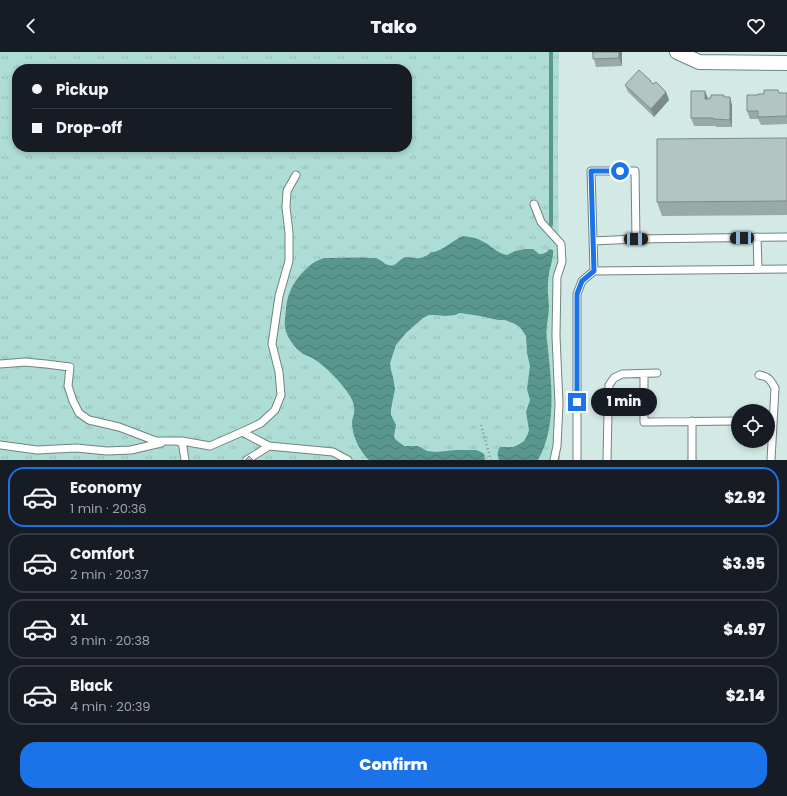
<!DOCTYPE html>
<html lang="en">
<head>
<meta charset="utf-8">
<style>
  :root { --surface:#171b24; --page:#20242c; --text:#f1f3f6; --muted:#9ea1a6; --line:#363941; --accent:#1a73e8 }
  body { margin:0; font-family:Poppins,sans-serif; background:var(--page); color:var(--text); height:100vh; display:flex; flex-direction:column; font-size:15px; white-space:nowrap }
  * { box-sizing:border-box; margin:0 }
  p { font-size:13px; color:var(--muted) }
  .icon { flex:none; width:22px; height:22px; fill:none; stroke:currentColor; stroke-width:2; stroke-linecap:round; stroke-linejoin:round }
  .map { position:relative; height:408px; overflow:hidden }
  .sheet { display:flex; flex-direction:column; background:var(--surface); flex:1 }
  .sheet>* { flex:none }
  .guide { position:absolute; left:12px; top:12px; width:400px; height:88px; border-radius:16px; box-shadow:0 2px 6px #0003; display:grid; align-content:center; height:88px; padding:0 20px; background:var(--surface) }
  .tools { position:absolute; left:731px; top:352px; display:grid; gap:8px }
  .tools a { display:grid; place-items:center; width:44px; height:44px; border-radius:50%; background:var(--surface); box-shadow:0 2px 6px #0003; font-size:20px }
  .end { position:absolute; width:18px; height:18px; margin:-9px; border:5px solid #1a73e8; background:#fff; box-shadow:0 0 0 2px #fff }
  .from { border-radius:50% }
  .bubble { position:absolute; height:28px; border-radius:14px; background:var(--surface); box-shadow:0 2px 6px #0003; font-size:13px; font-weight:800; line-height:28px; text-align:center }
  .car { position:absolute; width:12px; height:24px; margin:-12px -6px; border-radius:5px; box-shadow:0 0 3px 1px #0007; background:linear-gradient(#222 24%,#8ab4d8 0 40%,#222 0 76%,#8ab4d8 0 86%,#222 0) }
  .guide b { display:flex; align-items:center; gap:14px; height:38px; font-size:15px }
  .guide b+b { border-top:1px solid var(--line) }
  .guide i { width:10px; height:10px; background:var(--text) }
  ul { padding:7px 0 0; list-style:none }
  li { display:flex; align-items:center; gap:12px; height:60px; margin:0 8px 6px; padding:0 12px; border:2px solid var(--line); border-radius:16px }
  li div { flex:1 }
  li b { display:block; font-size:15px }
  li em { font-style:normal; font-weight:800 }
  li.active { border-color:var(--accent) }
  li>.icon { width:36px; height:36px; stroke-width:1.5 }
  .button { display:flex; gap:8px; margin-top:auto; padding:8px 20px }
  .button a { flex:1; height:46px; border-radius:16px; background:var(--accent); color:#fff; font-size:16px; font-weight:800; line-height:46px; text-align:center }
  header { display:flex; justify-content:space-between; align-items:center; height:52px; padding:0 20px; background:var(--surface); font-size:18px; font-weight:800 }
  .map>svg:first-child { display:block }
  .grass { fill:url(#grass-tufts); fill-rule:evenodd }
  .water { fill:url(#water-waves) }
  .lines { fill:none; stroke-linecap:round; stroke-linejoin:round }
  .stream { stroke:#59978e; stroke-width:4 }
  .service-casing { stroke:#708480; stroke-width:9 }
  .minor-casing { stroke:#708480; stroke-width:16 }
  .path { stroke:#859591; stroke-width:2.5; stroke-dasharray:1 3; stroke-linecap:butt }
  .service { stroke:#fff; stroke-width:7 }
  .minor { stroke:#fff; stroke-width:14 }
  .wall { fill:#98aaa7 }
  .shaded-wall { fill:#7c8b88 }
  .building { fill:#b1c6c2; stroke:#7c8b88 }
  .route { stroke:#1a73e8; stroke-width:5 }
</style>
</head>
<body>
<header><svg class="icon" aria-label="back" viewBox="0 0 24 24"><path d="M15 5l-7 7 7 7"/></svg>Tako<svg class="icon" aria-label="heart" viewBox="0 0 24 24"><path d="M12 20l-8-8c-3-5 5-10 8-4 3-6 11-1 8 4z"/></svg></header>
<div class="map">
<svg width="787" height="408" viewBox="0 0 787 408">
  <defs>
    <pattern id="grass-tufts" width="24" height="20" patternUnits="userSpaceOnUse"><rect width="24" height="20" fill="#adddd5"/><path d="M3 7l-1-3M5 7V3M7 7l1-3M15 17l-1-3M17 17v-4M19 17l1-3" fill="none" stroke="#95beb7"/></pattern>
    <pattern id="water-waves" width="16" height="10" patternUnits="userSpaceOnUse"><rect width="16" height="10" fill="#59978e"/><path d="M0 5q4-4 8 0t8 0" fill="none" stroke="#4a7c74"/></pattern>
  </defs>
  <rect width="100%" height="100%" fill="#d3e9e5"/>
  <path class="grass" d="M0,0H559L558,93L560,408H0ZM17,17H407V95H17Z"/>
  <path class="water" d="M463,184C470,185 477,186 482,189C491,193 496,201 507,203L515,199L525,197H533L539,202H542L547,200L549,197L553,198C554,204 550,215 549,222C547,233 548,243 549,254C549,266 545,276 547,288C551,327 558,373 538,408H499C497,403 497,400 500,395H513L518,393L524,389L527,384L529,378L526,360L530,348L527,337L530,314L527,301L526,284L520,275L515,272L505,268H498L480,264L460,261L455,263L445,264L436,263H429L423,266L406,281L396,293L390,311L391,318L393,325L395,337L391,357V363L396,373L394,384L395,387L404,394H418L427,399L436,400L456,398H476L481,400L484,402L485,408H369C359,399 352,383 352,370C352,367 354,364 354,361C355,355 353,349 350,344C343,332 325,314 314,307C311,305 307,304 303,302C295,296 286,285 285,275C284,269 286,262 286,256C288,236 298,223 313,211C316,209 321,207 324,206C326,206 328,206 330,206C343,206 356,205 369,206C372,206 373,206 375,206C381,207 384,212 388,213C397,216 399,206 406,205C410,205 412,206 415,206C420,207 428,204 431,200C440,201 455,187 463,184Z"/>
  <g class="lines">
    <path class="stream" d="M551,0V173"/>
    <defs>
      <path id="service" d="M534,152L541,170L561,192L562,210L557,225L556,284L559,352L557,394L554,408
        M757,185L758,217
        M787,185L636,187L635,119H591L594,219L787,217
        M593,189L636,187
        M0,312L25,310L46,312L70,315L68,334L73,349L79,361L89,368L119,375L156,389H182L210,394L242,380L261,371L275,358L281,343L279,320L272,292L279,244L289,209V181L286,155L287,139L296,123
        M644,322V370L738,369
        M759,323C769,325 770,327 775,336L771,408
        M609,348V333L614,326L622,322L657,321
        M692,369V408
        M242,380L269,394L333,400L348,408
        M179,390L182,389L185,408
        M0,393L37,398L76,396L107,399L131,398L161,391
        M247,408L269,394
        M577,408V242L582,229L594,219
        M607,408L608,360"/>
      <path id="minor" d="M677,0L699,10L787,11"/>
    </defs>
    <use href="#service" class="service-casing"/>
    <use href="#minor" class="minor-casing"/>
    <path class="path" d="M481,373L491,408"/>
    <use href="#service" class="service"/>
    <use href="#minor" class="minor"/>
  </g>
  <path class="wall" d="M592,0H622V14L596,15Z
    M652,31L666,40L669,48L654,65L628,40L625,33Z
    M780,41H787V72L761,73L758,67H750L747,59L758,43Z
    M725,45L732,53V75H716V74H694L691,66L708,46V47Z
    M787,86V163L662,164L657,150Z"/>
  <path class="shaded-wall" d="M619,0H622V14L619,6Z
    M705,39L708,46V55L705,47Z
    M666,40L669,48L654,65L651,57Z
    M730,45L732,53V75L730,68Z"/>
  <path class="building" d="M593,0H619V6L593,7Z
    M639,18L651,29H650L653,32L656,30L666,40L651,57L625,33Z
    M764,38H778L779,41H787V64L758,65V59H747V43H758V42H764Z
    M691,39H705V47H710V45H711V43H724V45H730V68L713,67V66H691Z
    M787,86V149L657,150V87Z
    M249,404L253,408H245Z"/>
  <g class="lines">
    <path class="route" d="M577,350V242L582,229L594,219L591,119H620"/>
  </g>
</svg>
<div class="tools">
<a><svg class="icon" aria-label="locate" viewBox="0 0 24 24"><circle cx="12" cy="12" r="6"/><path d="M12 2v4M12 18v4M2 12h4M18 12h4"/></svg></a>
</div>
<i class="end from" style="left:620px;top:119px"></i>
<i class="end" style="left:577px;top:350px"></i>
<div class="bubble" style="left:591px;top:336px;width:66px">1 min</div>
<i class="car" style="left:742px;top:186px;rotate:269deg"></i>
<i class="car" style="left:636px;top:187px;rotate:89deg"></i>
<div class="guide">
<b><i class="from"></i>Pickup</b>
<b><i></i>Drop-off</b>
</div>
</div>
<section class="sheet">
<ul>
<li class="active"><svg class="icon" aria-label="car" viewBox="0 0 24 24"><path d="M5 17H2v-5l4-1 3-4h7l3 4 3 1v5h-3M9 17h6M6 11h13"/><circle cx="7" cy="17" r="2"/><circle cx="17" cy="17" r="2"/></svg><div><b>Economy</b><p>1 min · 20:36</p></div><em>$2.92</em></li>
<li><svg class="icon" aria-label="car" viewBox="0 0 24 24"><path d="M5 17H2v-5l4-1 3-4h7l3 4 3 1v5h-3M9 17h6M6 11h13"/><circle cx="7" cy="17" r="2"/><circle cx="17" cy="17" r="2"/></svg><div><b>Comfort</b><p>2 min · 20:37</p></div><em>$3.95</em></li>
<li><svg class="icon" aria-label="car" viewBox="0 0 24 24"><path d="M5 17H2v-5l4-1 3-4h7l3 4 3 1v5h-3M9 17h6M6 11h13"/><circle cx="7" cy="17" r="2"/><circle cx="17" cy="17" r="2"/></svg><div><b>XL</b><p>3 min · 20:38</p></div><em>$4.97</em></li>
<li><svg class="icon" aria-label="car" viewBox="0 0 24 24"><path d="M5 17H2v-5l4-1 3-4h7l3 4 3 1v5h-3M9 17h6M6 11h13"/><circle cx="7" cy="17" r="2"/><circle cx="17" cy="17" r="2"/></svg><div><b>Black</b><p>4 min · 20:39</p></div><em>$2.14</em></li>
</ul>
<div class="button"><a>Confirm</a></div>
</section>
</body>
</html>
